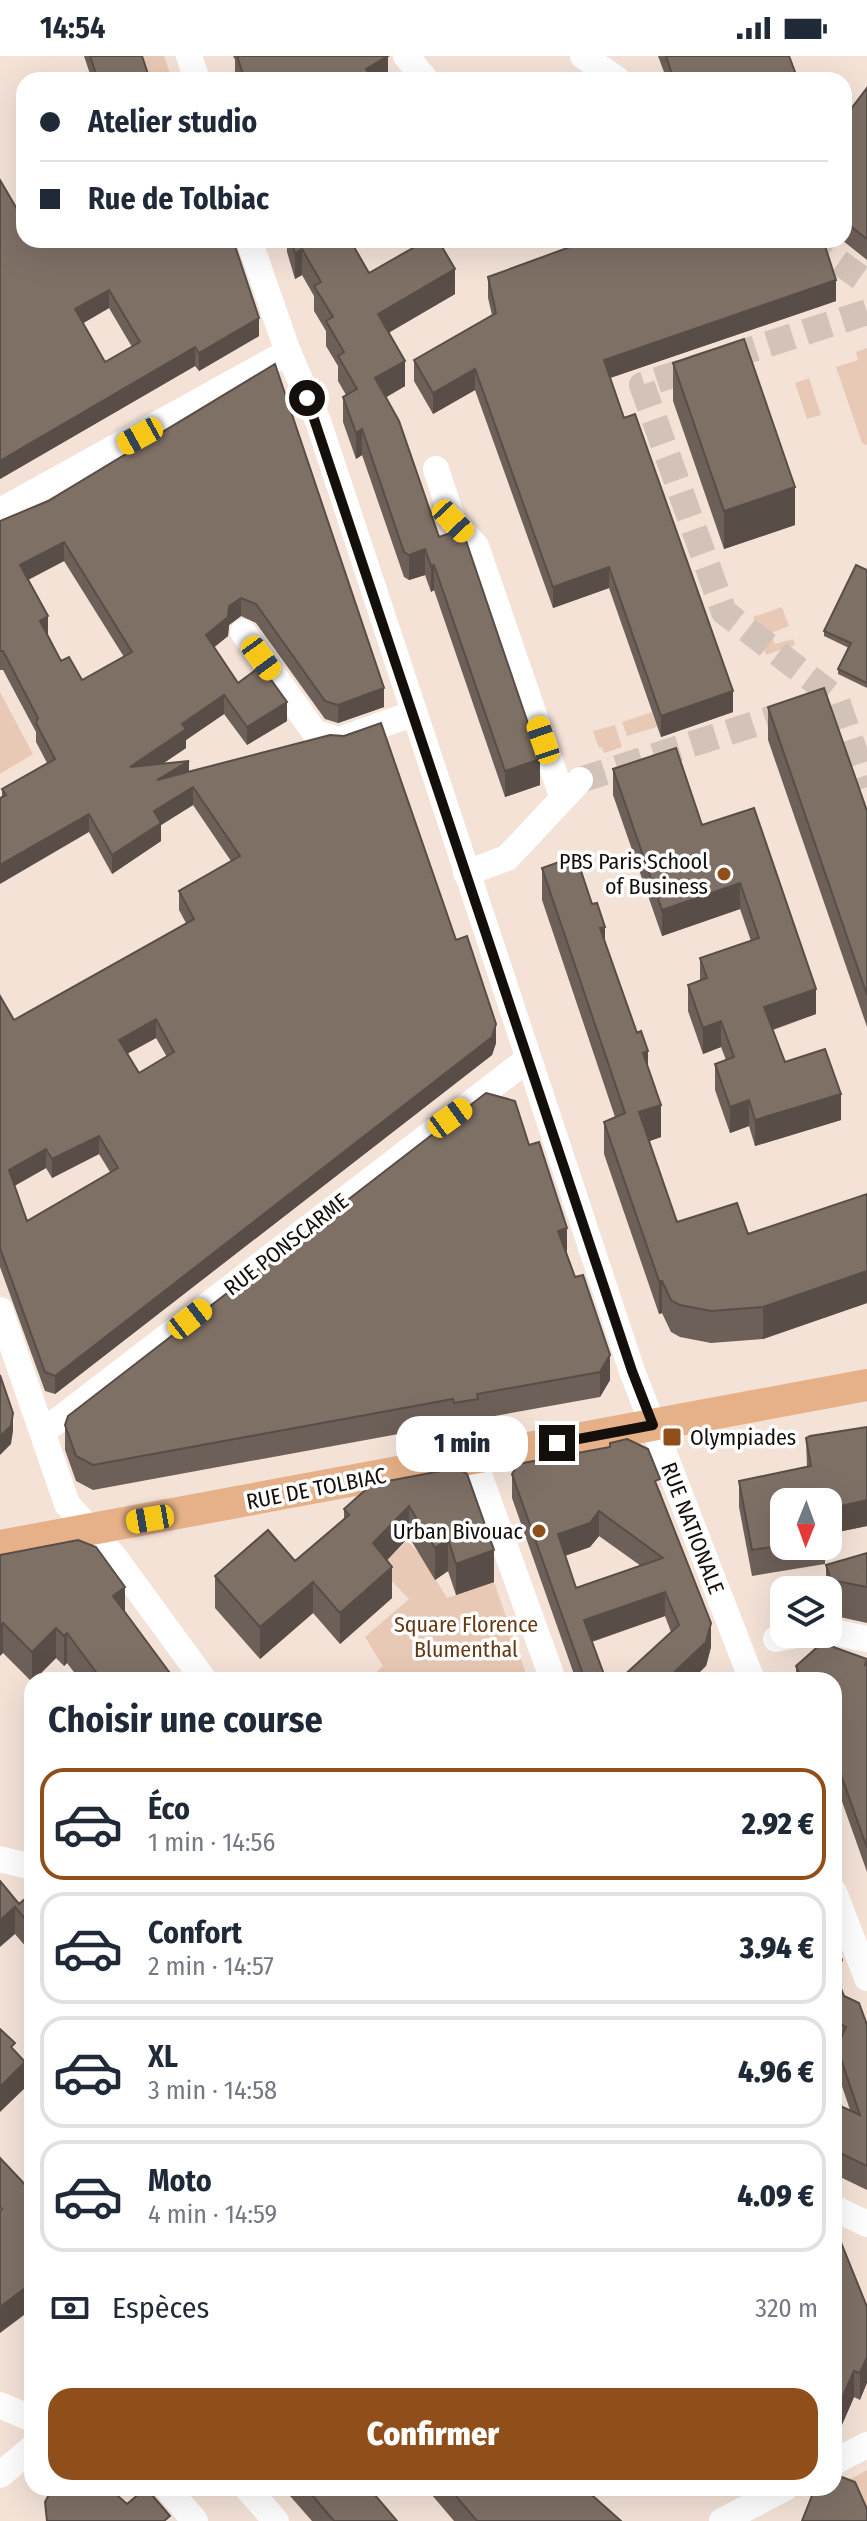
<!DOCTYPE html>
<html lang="fr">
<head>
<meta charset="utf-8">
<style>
  :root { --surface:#fff; --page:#f2f2f3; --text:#1f2937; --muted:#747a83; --line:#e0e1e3; --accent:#904f1a }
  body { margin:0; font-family:"Fira Sans Condensed",sans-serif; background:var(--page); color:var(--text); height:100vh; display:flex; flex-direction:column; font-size:30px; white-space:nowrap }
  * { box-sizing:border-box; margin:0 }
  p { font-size:26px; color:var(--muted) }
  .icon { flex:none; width:44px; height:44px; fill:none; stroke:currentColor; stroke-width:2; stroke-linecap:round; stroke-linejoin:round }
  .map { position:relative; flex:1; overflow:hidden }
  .details { position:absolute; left:24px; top:1616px; width:818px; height:824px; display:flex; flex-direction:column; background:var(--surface); border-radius:24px; box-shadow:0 8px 32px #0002 }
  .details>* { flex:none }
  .hud { position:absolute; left:16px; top:16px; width:836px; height:176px; border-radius:24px; box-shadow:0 8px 32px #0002; display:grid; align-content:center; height:176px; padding:0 24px; background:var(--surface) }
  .needle { width:52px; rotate:181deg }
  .fabs { position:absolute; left:770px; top:1432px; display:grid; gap:16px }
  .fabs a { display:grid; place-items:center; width:72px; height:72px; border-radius:16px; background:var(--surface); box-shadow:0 8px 32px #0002; font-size:40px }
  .end { position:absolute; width:36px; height:36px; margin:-18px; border:10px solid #150f0b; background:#fff; box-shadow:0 0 0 4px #fff }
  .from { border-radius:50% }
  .bubble { position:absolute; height:56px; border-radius:24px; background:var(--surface); box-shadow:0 8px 32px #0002; font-size:26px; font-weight:800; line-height:56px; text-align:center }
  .car { position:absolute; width:24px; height:48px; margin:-24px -12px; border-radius:10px; box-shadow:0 0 6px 2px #0007; background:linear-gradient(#f5c518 24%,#345 0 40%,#f5c518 0 76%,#345 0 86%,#f5c518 0) }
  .hud b { display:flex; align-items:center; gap:28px; height:76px; font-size:30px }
  .hud b+b { border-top:2px solid var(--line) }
  .hud i { width:20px; height:20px; background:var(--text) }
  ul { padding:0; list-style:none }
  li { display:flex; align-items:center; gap:24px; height:112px; margin:0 16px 12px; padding:0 8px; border:4px solid var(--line); border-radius:24px }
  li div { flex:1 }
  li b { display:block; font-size:30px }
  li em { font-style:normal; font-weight:800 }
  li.selected { border-color:var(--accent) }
  li>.icon { width:72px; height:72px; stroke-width:1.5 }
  h2 { padding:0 24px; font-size:36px; line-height:96px }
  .pay { display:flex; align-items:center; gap:20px; height:88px; padding:0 24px; font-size:30px }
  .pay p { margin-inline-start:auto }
  .cta { display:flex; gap:16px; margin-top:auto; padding:16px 24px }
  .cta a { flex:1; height:92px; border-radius:24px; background:var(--accent); color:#fff; font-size:32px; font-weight:800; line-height:92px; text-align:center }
  .status { display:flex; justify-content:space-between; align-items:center; height:56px; padding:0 40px; background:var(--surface); direction:ltr }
  .status svg { height:22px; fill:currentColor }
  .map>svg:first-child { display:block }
  .green { fill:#e8c9b5 }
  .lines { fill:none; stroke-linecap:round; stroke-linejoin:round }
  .minor-tunnel { stroke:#d3c2b8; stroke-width:26; stroke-dasharray:26 13; stroke-linecap:butt }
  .minor { stroke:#fff; stroke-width:26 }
  .major { stroke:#e6b188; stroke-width:32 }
  .wall { fill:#6d6058; fill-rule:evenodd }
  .shaded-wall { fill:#594e47 }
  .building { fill:#7f7066; stroke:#594e47; stroke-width:2; fill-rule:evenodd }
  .route { stroke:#150f0b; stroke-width:10 }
  .poi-dot { fill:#904f1a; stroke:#fff; stroke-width:3 }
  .labels { text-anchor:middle; stroke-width:7; stroke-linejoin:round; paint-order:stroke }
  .poi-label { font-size:22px; fill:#150f0b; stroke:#fff; text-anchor:end }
  .street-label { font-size:22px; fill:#150f0b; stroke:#fff }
  .park-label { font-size:22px; fill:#663916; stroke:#fff }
</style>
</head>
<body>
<div class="status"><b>14:54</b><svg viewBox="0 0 49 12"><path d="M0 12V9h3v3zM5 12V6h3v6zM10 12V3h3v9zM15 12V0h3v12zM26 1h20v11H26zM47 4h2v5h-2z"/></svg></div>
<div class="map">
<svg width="867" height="2465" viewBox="0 0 867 2465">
  <rect width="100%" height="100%" fill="#f4e2d7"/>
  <path class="green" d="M136,0H164L172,24H144Z
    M867,292V389L862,387L836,311L858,304L856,296Z
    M809,322L821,359L807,363L795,327Z
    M782,551L789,570L771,577L775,588L793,583L795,589L766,599L753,561Z
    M0,636L33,698L0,718Z
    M652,656L657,671L627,680L622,666Z
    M615,669L622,691L604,697L602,691L599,692L593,675Z
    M407,1485L420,1498L447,1542L494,1526L528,1624H368L383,1610L365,1581L409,1543L379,1512Z
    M867,2414V2465L834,2432Z"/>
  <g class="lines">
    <path class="minor-tunnel" d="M807,184L867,226
      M867,256L642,329L724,556L836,642L867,731
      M580,724L801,653"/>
    <path class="minor" d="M189,0L197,24
      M406,0L426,24
      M583,0L618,24
      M249,184L288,296L318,365L632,1315L752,1624
      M436,413L453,465L476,490L562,740
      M0,455L288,296
      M243,576L315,677L339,684L412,658
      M466,817L507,802L580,724
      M0,1254L67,1448L115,1502L204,1624
      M44,1375L528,1003
      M473,1402L553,1624
      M828,1575L867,1583
      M776,1583L801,1578
      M0,1803L32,1811
      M834,1836L867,1922
      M834,2152L867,2168
      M0,2349L32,2363
      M834,2406L867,2389
      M0,2419L32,2392
      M167,2432L195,2465
      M247,2432L276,2465
      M722,2465L785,2432"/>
    <path class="major" d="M0,1490L867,1329"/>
  </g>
  <path class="wall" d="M84,0H142L150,24H92Z
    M233,0H388V24H237L235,19V4Z
    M658,0H789L798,24H667Z
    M867,32V204L842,184H844V62Z
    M0,124L24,184L259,280L199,315L195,310L0,423ZM109,252L132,291L105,306L83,267Z
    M287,184H362L353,189L369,217L455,238L388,277L405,330L386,341L439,481L540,729L505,741L434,534L431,536L425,519L409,524L404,521L362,399L356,403L343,366V341L346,339L338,325V310L326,290V275L314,255V240L302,219L295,223L287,196Z
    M488,221L836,245L610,322L733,656L661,681L609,532L553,552L475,334L433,358L414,325V304L492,259L488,242Z
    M673,307L795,469L724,493L673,345Z
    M275,308L384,651L338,667L325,663L256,567L241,560L229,569L228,580L214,591L238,627L287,665L247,689L224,658L186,684V692L162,708L189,716L456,884L496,987L492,999L55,1338L45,1335L0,1211V940L14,964L186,867L179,854V835L231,805L193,749L161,769V785L112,818L89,776L2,740V733L47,707L36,686V676L3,614H0V465L48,445ZM64,505L124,601L82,624L61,605L48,579L28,524ZM156,982L167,1001L139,1017L127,998ZM99,1098L110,1116L27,1165L14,1130L46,1112L52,1122Z
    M867,514V632L838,618V613L849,592L824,580V575Z
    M768,651L867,755V971L768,684Z
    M613,713L702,769L754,752L816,958L773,974L785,1006L841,1064L755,1090L749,1070L730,1077L715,1034V1008L726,1004L721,991L703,998L688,955V929L700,925V902L751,885L740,853L662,880L613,739Z
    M542,812L605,887L648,1011L661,1081L649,1085L677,1166L748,1178L867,1138V1247L763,1283L711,1287L680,1281L671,1276L662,1257L659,1258L604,1098V1066L615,1061L542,844Z
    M486,1037L567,1197L610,1324L600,1341L478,1363V1368L454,1373L453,1368L93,1434L76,1425L65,1394V1369Z
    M867,1371V1470L828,1478V1446H784V1490H825V1508L752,1520L739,1451V1425L807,1411L806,1382Z
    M610,1387L660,1435L711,1591L706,1610L671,1576L665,1560L592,1586L606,1624H576L512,1442V1418L610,1392ZM599,1480L641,1510L576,1532L565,1500L590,1491Z
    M457,1412L494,1526L456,1539L448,1515L435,1524L409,1481L387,1504L392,1542L340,1588L313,1557L260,1603L215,1552V1520L295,1505L344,1463V1453Z
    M867,1497V1567L831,1559L828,1550V1534H826V1509Z
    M0,1499L125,1556L175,1624H80L67,1607L64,1610L56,1602L34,1624H32V1626L3,1597Z
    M867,1603V1816L834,1723V1624H796V1610Z
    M0,1825L19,1848L32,1837V1898L15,1878Z
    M834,1884L842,1928L840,1931L844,1940L867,1969V2134L834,2118V2047L850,2054L837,2015V1991L834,1990Z
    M867,2251L860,2344L854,2341L838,2378Z
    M283,2432H369L397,2465H312Z
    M426,2432H583L621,2465H454Z"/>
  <path class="shaded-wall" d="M388,0V24H366V13Z
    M342,184H362L342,196Z
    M302,193V219L295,223V197Z
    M455,213V238L378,283V258Z
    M836,224V245L604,324V304Z
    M109,234V252L75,272V253Z
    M259,262V280L199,315V297Z
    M195,291V310L0,423V405Z
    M405,305V330L375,348V322Z
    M475,313V334L433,358V337Z
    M362,373V399L356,403V377Z
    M795,431V469L724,493V455Z
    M64,486V505L20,528V509Z
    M425,493V519L409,524V499Z
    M434,509V534L431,536V510Z
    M609,511V532L553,552V531Z
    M241,542V560L229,569L228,580L206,598V579L229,550Z
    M48,560V579L40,565Z
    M384,632V651L338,667V649Z
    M733,635V656L661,681V660Z
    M224,639V658L186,684V692L130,730V711L182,668Z
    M287,646V665L247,689V671Z
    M540,703V729L505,741V715Z
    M189,705V723L157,724Z
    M193,731V749L161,769V785L112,818V799L154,755Z
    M89,758V776L0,828V809Z
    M740,827V853L662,880V854Z
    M605,871V903L600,872Z
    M816,933V958L764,976V951Z
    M156,963V982L119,1002V984Z
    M721,965V991L703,998V972Z
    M496,968V987L492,999L55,1338V1320Z
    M648,995V1028L643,997Z
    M841,1038V1064L755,1090V1064Z
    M749,1044V1070L730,1077V1051Z
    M661,1049V1081L639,1089V1056Z
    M99,1080V1098L52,1122V1103Z
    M46,1093V1112L9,1133V1114Z
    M567,1172V1197L558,1200V1175Z
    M867,1215V1247L763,1283V1251Z
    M659,1225H662V1257L659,1258Z
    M610,1299V1324L600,1341V1316Z
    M13,1357V1375L11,1388L0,1399V1380Z
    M867,1444V1470L828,1478V1453Z
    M409,1450V1481L373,1519V1487Z
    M599,1455V1480L590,1491L558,1502V1478Z
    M448,1483V1515L435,1524V1492Z
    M494,1494V1526L456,1539V1508Z
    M392,1511V1542L340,1588V1557Z
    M313,1526V1557L260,1603V1571Z
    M125,1531V1561L113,1540Z
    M665,1536V1560L584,1588V1564Z
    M3,1567V1597L0,1600V1570Z
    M711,1567V1591L706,1610L692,1624H666Z
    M56,1572V1602L34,1624H32V1626V1596Z
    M67,1577V1607L64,1610V1580Z
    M15,1851V1878L0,1891V1864Z
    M842,1904V1928L835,1942V1918Z
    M25,2006V2032L0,2056V2031Z
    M32,2227V2253L0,2277V2251Z
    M867,2301V2327L860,2344V2317Z
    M854,2315V2341L838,2378L834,2379V2353Z"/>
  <path class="building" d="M90,0H142L150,24H98Z
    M237,0H388L366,13L372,24H245Z
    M666,0H789L798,24H674Z
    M867,32V183L844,165V62Z
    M0,124L24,165V184H233L259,262L199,297L195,291L0,405ZM109,234L140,286L105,306L75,253Z
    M291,184H350L369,217L427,184H438L455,213L378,258L405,305L375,322L399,365L439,481L462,473L540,703L505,715L434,509L431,510L425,493L409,499L404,496L362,373L356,377L343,341L357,333L338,300L344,296L326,265L333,261L314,230L321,226L302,193L295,197Z
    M589,184H823L836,224L604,304L624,362L635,358L733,635L661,660L609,511L553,531L475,313L433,337L414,304L496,257L488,221Z
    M744,283L795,431L724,455L673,307Z
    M275,308L384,632L338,649L325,645L256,548L241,542L229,550L228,561L206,579L238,627L261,610L287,646L247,671L224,639L182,668L186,673L130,711L189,705L157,724L330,679L344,680L381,667L456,884L467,880L496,968L492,981L55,1320L45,1316L0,1192V940L14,964L194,863L179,835L240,800L193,731L154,755L161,767L112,799L89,758L0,809V742L6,739L2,733L55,703L36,667L38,662L3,595H0V465L48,445ZM64,486L132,596L82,624L69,601L61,605L40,565L48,560L20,509ZM156,963L174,996L139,1017L119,984ZM99,1080L118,1112L27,1165L9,1114L46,1093L52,1103Z
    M856,509L867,514V627L838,613L851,587L824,575Z
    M824,632L867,755V939L768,651Z
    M676,692L702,769L754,752L816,933L764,951L785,1006L825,993L841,1038L755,1064L749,1044L730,1051L715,1008L734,1001L721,965L703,972L688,929L707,922L700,902L759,882L740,827L662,854L613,713Z
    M576,800L592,848L597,847L605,871L600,872L637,977L641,975L648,995L643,997L661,1049L639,1056L677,1166L737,1147L748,1178L867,1138V1215L763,1251L711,1255L680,1249L671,1244L662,1225H659L604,1066L625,1057L542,812Z
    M486,1037L515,1045L529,1089L539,1086L567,1172L558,1175L575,1221L583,1219L610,1299L600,1316L477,1338L478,1343L454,1347L453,1343L93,1409L76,1400L65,1369L68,1360Z
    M0,1319L13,1357L11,1370L0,1380Z
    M867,1371V1444L828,1453V1446H784V1489L752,1494L739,1425L811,1410L806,1382L810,1380Z
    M627,1383L648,1393L660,1423L655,1425L711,1567L706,1586L666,1624H619L679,1569L665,1536L584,1564L606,1624H585L512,1418L518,1408L610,1391V1387ZM599,1455L663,1502L576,1532L558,1478L590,1467Z
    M457,1412L467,1418L494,1494L456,1508L448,1483L435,1492L409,1450L373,1487L392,1511L340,1557L313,1526L260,1571L215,1520L268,1474L295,1505L349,1459L344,1453L372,1428Z
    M78,1484L96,1491L125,1531L113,1540L175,1624H102L67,1577L64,1580L56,1572L32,1596L3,1567L0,1570V1499Z
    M867,1497V1531L831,1524L826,1509Z
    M822,1587L867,1603L865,1609L867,1610V1792L834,1699V1624H802L796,1610Z
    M0,1825L19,1848L32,1837V1871L15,1851L0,1864Z
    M834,1884L842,1904L835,1918L844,1940L859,1947L867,1969V2110L834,2094V2047L860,2059L837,1991L846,1971L834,1965Z
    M0,1973L15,1987L11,1991L25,2006L0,2031Z
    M0,2102L32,2136V2227L0,2251V2155L2,2153L0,2151Z
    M834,2169L867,2251V2301L860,2317L854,2315L838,2351L834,2353Z
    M834,2418L855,2426L867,2453V2465H802L815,2432H834Z
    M55,2432H109L127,2448L146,2432L170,2460L164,2465H47L45,2446L51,2435Z
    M306,2432H369L397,2465H334Z
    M449,2432H584L621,2465H477Z"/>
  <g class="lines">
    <path class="route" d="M307,342L632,1315L653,1369L557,1387"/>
  </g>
  <g class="poi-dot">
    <circle cx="724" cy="818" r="8"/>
    <rect x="662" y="1371" width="20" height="20" rx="4"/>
    <circle cx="539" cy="1475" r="8"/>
  </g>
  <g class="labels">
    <g class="poi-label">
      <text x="708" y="813">PBS Paris School<tspan x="708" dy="25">of Business</tspan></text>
      <text x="690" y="1389" text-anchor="start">Olympiades</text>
      <text x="523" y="1483">Urban Bivouac</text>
    </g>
    <g class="street-label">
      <text transform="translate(286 1188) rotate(-38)" y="8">RUE PONSCARME</text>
      <text transform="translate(316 1432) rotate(-11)" y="8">RUE DE TOLBIAC</text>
      <text transform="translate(693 1472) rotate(69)" y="8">RUE NATIONALE</text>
    </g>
    <g class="park-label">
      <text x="466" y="1576">Square Florence<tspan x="466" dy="25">Blumenthal</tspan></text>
    </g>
  </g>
</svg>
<div class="fabs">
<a><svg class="needle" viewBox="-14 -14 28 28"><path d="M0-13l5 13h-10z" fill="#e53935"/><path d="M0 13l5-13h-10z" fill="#747a83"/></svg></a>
<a><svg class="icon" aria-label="layers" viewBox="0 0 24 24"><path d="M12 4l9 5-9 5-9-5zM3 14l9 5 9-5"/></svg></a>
</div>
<i class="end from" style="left:307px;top:342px"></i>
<i class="end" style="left:557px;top:1387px"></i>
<div class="bubble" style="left:396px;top:1360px;width:132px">1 min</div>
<i class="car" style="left:140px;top:380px;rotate:241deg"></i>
<i class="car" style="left:453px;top:465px;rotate:137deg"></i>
<i class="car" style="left:261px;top:602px;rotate:144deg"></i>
<i class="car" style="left:543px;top:684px;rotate:341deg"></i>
<i class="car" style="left:450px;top:1062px;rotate:54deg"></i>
<i class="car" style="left:190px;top:1263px;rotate:52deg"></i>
<i class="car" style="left:150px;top:1463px;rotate:260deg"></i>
<div class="hud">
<b><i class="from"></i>Atelier studio</b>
<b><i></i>Rue de Tolbiac</b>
</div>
<section class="details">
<h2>Choisir une course</h2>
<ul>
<li class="selected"><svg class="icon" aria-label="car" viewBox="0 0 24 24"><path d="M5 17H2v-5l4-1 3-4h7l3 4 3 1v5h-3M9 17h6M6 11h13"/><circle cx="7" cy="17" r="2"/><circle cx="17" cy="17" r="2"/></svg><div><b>Éco</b><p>1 min · 14:56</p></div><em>2.92 €</em></li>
<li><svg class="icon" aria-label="car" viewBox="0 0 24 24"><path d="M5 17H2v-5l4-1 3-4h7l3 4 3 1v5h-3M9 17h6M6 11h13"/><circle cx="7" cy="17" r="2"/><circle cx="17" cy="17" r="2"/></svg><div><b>Confort</b><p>2 min · 14:57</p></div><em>3.94 €</em></li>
<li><svg class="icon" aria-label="car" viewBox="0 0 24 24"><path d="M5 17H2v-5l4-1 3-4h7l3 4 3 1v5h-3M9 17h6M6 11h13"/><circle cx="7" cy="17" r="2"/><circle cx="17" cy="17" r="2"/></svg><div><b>XL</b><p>3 min · 14:58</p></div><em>4.96 €</em></li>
<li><svg class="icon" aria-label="car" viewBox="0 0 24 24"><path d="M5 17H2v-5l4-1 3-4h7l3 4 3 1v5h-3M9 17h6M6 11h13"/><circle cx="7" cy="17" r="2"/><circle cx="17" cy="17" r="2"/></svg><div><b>Moto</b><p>4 min · 14:59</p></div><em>4.09 €</em></li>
</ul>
<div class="pay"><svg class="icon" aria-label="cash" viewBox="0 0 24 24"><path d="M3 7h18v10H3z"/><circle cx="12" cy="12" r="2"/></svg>Espèces<p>320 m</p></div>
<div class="cta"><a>Confirmer</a></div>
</section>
</div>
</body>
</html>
